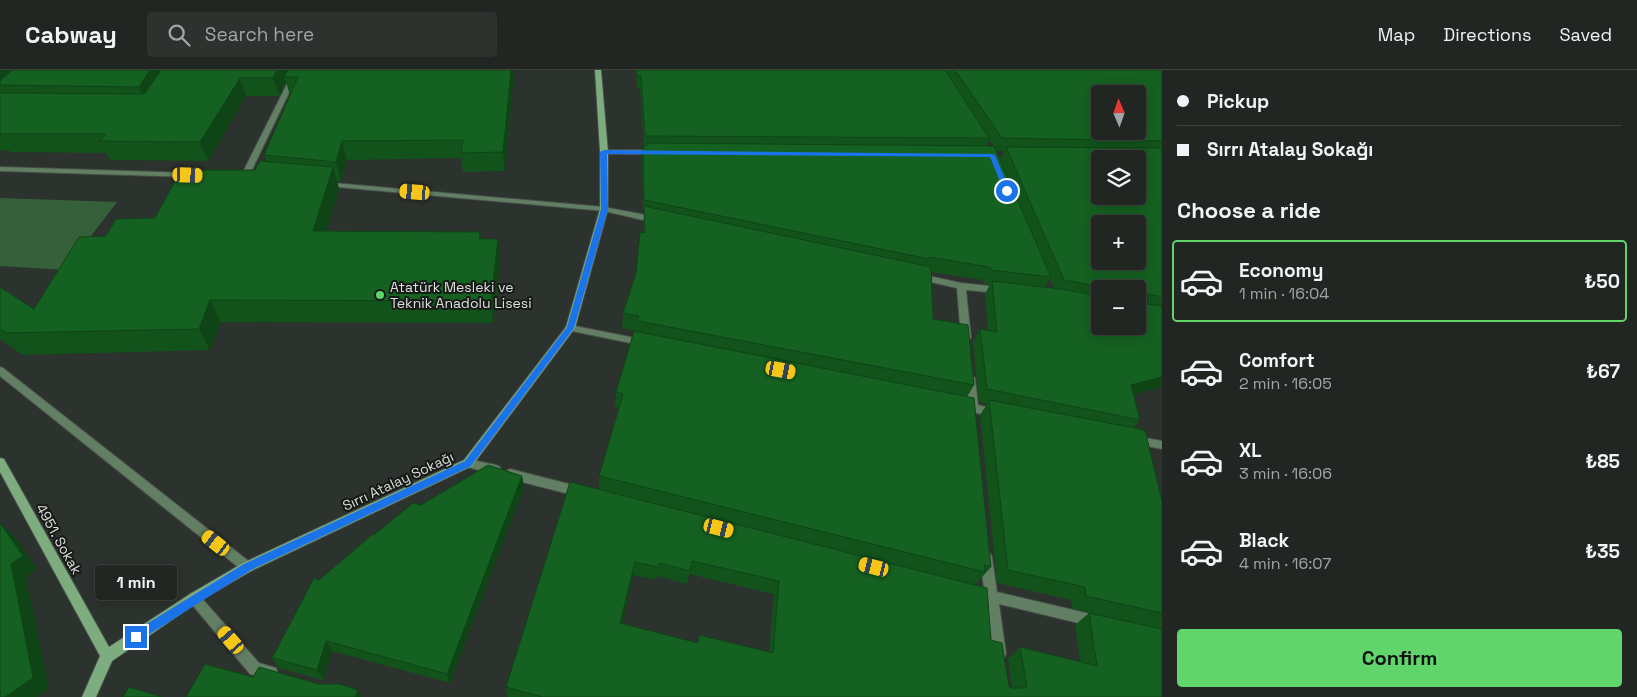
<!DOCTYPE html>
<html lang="en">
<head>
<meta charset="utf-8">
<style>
  :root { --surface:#212622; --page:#2d322f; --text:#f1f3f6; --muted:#a2a5a5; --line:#3e4340; --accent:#5fd56b }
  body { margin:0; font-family:"Space Grotesk",sans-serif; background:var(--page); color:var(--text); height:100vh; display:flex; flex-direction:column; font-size:19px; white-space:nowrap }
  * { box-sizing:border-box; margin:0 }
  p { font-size:16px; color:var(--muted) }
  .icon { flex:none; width:28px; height:28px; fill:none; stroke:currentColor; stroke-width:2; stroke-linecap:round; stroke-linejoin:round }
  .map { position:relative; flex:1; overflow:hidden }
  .drawer { display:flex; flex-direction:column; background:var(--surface); width:475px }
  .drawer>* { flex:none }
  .banner { display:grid; align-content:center; height:110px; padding:0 15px; background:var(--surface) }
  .needle { width:32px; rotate:358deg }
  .tools { position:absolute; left:1091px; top:15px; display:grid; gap:10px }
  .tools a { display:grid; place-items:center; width:55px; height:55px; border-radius:5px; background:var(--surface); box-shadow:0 2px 12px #0003,0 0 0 1px var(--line); font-size:25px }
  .end { position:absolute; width:22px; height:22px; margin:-11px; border:6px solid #1a73e8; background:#fff; box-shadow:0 0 0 2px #fff }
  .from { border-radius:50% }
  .bubble { position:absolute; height:35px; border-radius:5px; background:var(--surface); box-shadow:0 2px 12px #0003,0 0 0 1px var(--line); font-size:16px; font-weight:700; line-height:35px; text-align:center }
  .car { position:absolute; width:15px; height:30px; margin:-15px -8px; border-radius:6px; box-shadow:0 0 4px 1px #0007; background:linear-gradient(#f5c518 24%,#345 0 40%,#f5c518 0 76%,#345 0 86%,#f5c518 0) }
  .banner b { display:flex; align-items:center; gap:18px; height:48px; font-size:19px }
  .banner b+b { border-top:1px solid var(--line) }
  .banner i { width:12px; height:12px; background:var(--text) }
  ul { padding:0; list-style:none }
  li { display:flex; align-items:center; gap:15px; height:82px; margin:0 10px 8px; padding:0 5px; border:2px solid transparent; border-radius:5px }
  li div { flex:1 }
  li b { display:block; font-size:19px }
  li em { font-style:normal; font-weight:700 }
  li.current { border-color:var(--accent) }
  li>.icon { width:45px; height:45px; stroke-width:1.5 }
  h2 { padding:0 15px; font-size:22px; line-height:60px }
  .action { display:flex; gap:10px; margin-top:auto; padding:10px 15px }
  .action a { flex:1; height:58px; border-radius:5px; background:var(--accent); color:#111; font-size:20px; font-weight:700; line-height:58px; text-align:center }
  header { display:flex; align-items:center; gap:30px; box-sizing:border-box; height:70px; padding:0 25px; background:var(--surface); border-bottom:1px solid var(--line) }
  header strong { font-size:24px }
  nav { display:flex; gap:28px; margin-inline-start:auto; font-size:18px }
  .search { width:350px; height:45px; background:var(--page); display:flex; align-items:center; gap:12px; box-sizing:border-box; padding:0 18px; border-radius:5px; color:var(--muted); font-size:19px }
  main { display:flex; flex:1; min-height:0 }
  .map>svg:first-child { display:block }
  .green { fill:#366039 }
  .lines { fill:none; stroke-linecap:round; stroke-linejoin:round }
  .minor-casing { stroke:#484e49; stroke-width:2 }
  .secondary-casing { stroke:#484e49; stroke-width:2 }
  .minor { fill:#627f63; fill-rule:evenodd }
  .secondary { fill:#7dac7f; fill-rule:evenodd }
  .wall { fill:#12531c; fill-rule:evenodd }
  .shaded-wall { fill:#0f4417 }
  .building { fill:#156121; stroke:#0f4417; fill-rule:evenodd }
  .route { fill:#1a73e8 }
  .poi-dot { fill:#5fd56b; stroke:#161916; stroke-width:2 }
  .labels { text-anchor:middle; stroke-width:4; stroke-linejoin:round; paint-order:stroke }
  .poi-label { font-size:14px; fill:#dde0dd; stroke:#161916; text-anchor:start }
  .street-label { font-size:14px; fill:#dde0dd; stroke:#161916 }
</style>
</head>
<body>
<header>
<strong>Cabway</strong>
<div class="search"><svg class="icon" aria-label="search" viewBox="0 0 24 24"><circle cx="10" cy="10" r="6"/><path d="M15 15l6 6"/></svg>Search here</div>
<nav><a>Map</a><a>Directions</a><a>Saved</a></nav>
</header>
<main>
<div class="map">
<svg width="1162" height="627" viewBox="0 0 1162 627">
  <rect width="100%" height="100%" fill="#2c322d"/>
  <path class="green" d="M0,128L117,132L65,200L0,196Z"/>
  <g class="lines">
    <defs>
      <path id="minor" d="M294,0H300L249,106L245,108H242L241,106Z
        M601,80H656L660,82L656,84H604L600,82Z
        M0,97L191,103L195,105L191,107L0,101Z
        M323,112L604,137L656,147L660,150L656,153L604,141L326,116L322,114Z
        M920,204L961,213L999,217L1003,220L999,223L966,220L971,268L966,271L961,268L957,218L917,209L916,207Z
        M570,255L645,270L650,273L645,276L567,260L565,258Z
        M0,297L3,298L251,493L253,497L251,501L247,502L243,501L0,306Z
        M970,304L975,308L978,335L1000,340L1001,343L1000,346L996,347L976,343L973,344L957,339L956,336L957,333H967L965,308Z
        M1135,366L1162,371V379L1131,373L1130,370L1131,367Z
        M468,389L496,395L500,397L501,400L500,403L496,405L464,396L463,393L464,390Z
        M510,399L581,417L585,419L587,422L585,425L581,427L510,409L506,407L504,404L506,401Z
        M986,482L990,483L992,487L997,522L1095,545L1099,547L1101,551L1099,555L1095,557L999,534L1006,584L1004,589L999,590L994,589L986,531L971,527L969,523L971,519L975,517L984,519L980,487L982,483Z
        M194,522L198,524L259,593L276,598L278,603L276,608L271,610L250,604L190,532L188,528L190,524Z"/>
      <path id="secondary" d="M595,0H601L608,82V139L575,258L472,396L251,501L198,532L112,591L96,627H82L100,586L0,402V388L4,389L109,577L190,524L243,493L464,390L566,257L600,139V82Z"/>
    </defs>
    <use href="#minor" class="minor-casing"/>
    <use href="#secondary" class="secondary-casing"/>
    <use href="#minor" class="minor"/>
    <use href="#secondary" class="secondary"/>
  </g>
  <path class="wall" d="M0,0H514L505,101L463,102L461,88L347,90L341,111L337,110L339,119L326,161L480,162L481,169L500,191L493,253L221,252L210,280L23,285L0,269V217L34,239L106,166L155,148L255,100L266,91L264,85L290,26L286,12L279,26H246L208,91L110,90L106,83L10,82L9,80L0,81Z
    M636,0H1162V321L1161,317L1134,324L1140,350L1133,358L1162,431V627H508L506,617L599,419V406L619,338L615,337L616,322L637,262V261L622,258L623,243L636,203L643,162L644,144L643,143L642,89L643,76H644L640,18H637ZM989,70L993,76H986ZM996,81H1004L1000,90ZM931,202L983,210L984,214H990L985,224L988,261L980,259L973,272L979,332L987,334L980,345L997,513L1071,530L1073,539L1107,547L1089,543L1075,555L1080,592L1020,577L1008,589L1012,618H1011L1009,616L991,570L975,515L991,497L967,327L974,315L933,249ZM1050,209L1054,218L1045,217ZM1100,219H1138L1100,256ZM689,504L774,524L769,582L699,565L697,573L622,554L633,505L656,510L657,506L687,514Z
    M522,406L524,417L450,613L332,581L323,610L279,598L272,588L319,510L375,464L421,435Z"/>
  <path class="shaded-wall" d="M0,0H23L0,15Z
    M150,0H170L147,35L139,17Z
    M277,0H292L284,7L286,12L279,26L273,8Z
    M511,0H514L505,101L503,82Z
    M240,8L246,26L208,91L200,72Z
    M342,71L347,90L341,111L336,92Z
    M333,97L339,119L320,183L313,161Z
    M498,169L500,191L493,253L491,231Z
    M210,230L221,252L210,280L199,259Z
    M1162,307V316L1161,317L1121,328L1131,315Z
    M522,406L524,417L450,613L447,604Z
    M1,454L15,467L37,499L26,507L49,619L37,627H5Z
    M635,492L633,505L619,566L620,553Z
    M326,571L332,581L323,610L317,600Z
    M358,620L362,627H355Z"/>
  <path class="building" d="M12,0H150L139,17L0,15V11Z
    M161,0H277L273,8H240L200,72L100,71L106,64H0V23L142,24L146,22Z
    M288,0H511L503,82L461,83L463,70L342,71L336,92L264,85L298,7H284Z
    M637,0H945L989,68L645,66L641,6H637Z
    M955,0H1162V71L1002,68ZM1100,24H1138V61H1100Z
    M646,73L994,76L1051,207L991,200L990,197L929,187V189L644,130L643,76H646Z
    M1006,77L1162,78V227L1147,224V234L1162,236V307L1131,315L1140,350L987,319L980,259L997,262L992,211L1060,219L1100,226V256H1138V219H1110L1109,218L1064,210ZM1100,89H1138V126H1100ZM1100,154H1138V191H1100Z
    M260,91L333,97L313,161L480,162L479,169H498L491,231L210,230L199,259L6,263L0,259V217L34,239L79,167L106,166L116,149L155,148L181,100H255Z
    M644,136L931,197L933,249L968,255L974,315L638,251L639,246L623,243L636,203L640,162L645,163Z
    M634,261L974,328L991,497L984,495L985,502L599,406L623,324L616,322Z
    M989,330L1145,360L1162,431V543L1086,526L1085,517L1008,500Z
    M488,395L522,406L447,604L326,571L317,600L272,588L314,508L319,510L373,464H375L413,433L421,435Z
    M570,412L987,518L991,570L1002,573L1009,616L1011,618H1025L1027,616L1020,577L1097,596L1089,543L1162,559V627H542L506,617ZM692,491L779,511L773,583L699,565L698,573L620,553L635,492L658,497L659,493L690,501Z
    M0,454H1L23,486L11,494L33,608L5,627H0Z
    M205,594L253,607L259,597L319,614H340L358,620L355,627H186Z
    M129,617L162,627H123Z"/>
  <path class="route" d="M604,80L992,84L995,85L1010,121L1007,123L1004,121L990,87L607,84L608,139L574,258L471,396L251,500L140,570H132L131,567L132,563L244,494L465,391L567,257L601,139L600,82Z"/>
  <circle class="poi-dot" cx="380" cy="225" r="5"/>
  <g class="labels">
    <g class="poi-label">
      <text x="390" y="222">Atatürk Mesleki ve<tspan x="390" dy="16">Teknik Anadolu Lisesi</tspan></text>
    </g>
    <g class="street-label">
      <text transform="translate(398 411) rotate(-25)" y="5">Sırrı Atalay Sokağı</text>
      <text transform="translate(59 469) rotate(61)" y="5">4951. Sokak</text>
    </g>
  </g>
</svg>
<div class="tools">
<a><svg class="needle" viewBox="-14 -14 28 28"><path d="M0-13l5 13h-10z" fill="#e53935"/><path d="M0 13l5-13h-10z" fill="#a2a5a5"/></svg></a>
<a><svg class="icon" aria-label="layers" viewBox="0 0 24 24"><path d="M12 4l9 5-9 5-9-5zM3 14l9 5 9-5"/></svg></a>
<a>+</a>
<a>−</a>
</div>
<i class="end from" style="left:1007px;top:121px"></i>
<i class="end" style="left:136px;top:567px"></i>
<div class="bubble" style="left:95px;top:495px;width:82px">1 min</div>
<i class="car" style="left:188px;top:105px;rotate:92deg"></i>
<i class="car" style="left:415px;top:122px;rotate:275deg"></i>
<i class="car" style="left:781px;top:300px;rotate:101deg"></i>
<i class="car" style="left:719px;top:458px;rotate:104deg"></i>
<i class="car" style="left:216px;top:473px;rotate:308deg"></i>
<i class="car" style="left:874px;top:497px;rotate:284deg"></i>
<i class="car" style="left:231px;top:570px;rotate:319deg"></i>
</div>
<section class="drawer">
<div class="banner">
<b><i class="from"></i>Pickup</b>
<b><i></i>Sırrı Atalay Sokağı</b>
</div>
<h2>Choose a ride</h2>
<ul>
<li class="current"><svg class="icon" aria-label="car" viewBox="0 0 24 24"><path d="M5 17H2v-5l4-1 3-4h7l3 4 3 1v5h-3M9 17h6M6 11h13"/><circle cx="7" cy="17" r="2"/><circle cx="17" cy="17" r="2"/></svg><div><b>Economy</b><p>1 min · 16:04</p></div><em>₺50</em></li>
<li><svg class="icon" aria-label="car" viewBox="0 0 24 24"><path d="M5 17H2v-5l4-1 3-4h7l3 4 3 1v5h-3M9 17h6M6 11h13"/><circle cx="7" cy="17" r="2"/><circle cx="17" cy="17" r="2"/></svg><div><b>Comfort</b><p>2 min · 16:05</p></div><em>₺67</em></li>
<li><svg class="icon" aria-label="car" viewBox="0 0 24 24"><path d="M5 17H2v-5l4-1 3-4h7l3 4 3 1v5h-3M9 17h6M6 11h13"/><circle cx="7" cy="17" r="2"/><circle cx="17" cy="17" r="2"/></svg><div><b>XL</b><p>3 min · 16:06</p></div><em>₺85</em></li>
<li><svg class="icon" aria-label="car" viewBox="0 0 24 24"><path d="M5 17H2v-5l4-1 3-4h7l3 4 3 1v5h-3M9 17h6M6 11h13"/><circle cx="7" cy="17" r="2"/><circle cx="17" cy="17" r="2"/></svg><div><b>Black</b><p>4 min · 16:07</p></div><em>₺35</em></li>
</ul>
<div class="action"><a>Confirm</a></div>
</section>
</main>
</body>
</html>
